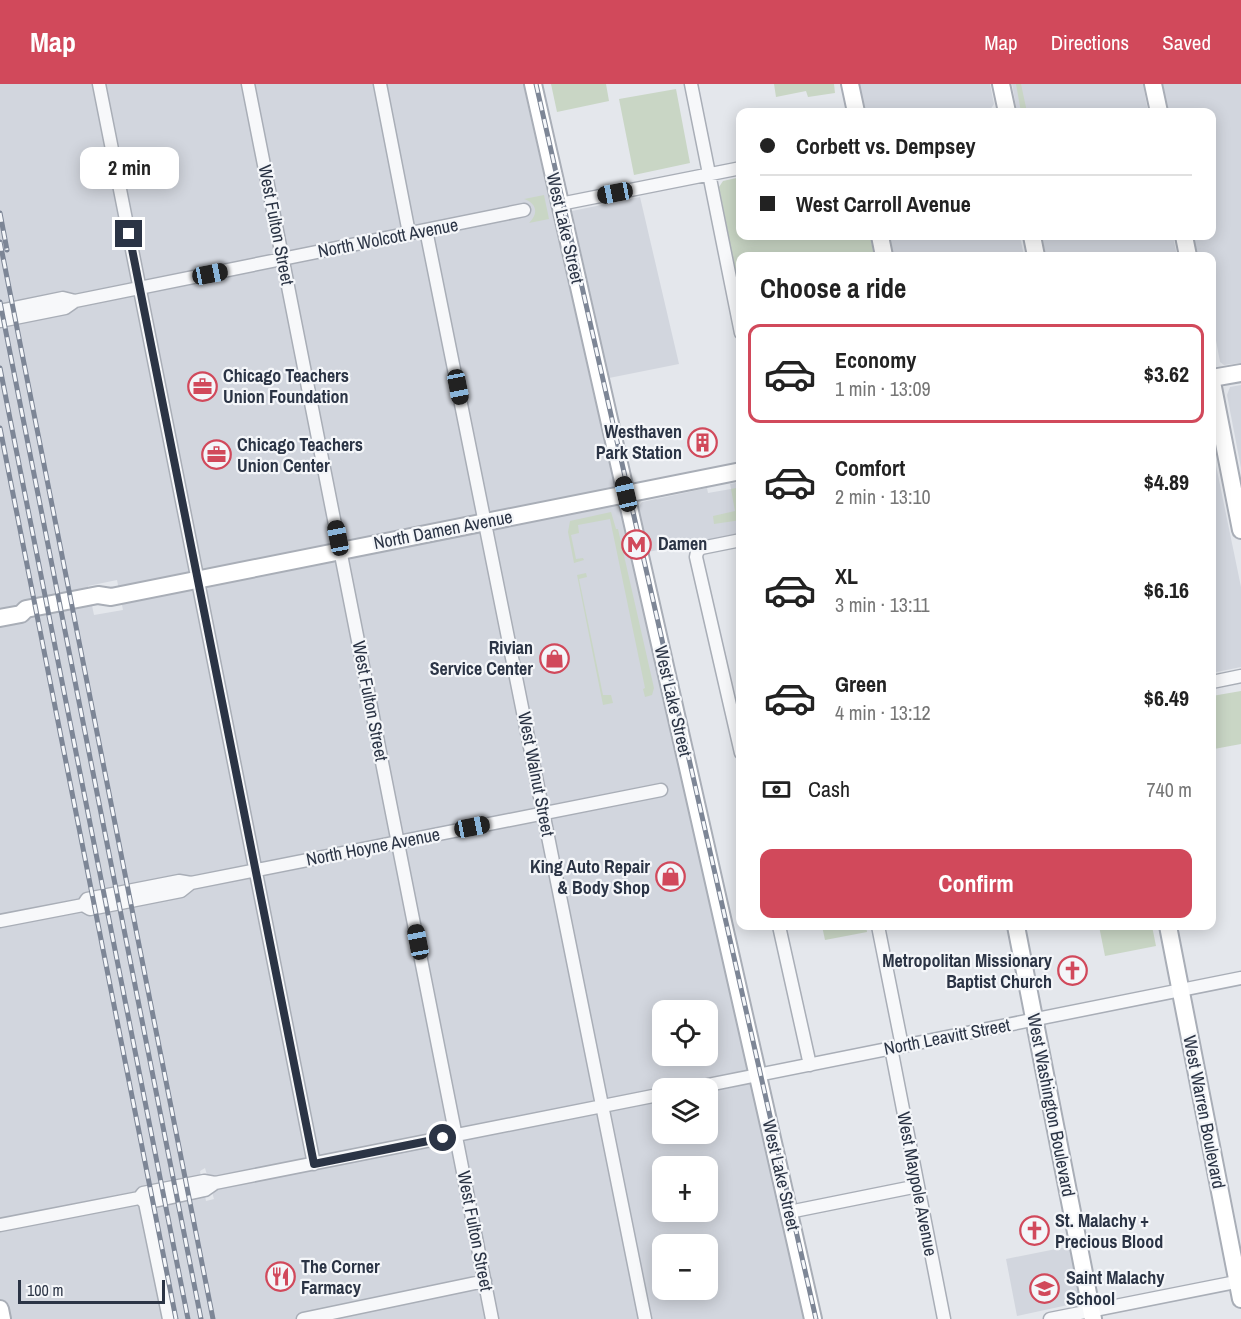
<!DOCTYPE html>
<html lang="en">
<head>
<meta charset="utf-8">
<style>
  :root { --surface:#fff; --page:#f2f2f2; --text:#222; --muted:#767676; --line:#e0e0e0; --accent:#d1495b }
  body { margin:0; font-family:"Archivo Narrow",sans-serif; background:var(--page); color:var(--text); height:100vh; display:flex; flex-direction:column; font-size:22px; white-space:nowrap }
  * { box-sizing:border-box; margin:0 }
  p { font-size:20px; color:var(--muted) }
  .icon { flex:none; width:33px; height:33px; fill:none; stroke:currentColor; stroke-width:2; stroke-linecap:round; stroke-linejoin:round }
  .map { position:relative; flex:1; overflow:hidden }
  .details { position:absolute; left:736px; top:168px; width:480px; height:678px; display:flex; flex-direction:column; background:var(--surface); border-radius:12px; box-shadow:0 3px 15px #0003 }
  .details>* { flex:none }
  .top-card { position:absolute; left:736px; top:24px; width:480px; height:132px; border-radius:12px; box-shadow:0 3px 15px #0003; display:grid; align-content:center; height:132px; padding:0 24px; background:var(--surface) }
  .buttons { position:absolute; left:652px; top:916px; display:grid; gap:12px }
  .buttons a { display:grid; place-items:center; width:66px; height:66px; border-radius:12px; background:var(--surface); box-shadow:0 3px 15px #0003; font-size:30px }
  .scale { position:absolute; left:18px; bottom:15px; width:147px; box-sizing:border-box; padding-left:6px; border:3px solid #2b3445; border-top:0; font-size:16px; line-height:21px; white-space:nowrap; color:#2b3445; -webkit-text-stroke:4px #f4f6f9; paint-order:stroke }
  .end { position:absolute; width:27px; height:27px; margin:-14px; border:8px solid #2b3445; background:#fff; box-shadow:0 0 0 3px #fff }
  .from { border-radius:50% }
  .bubble { position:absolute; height:42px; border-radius:12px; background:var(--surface); box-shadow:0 3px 15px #0003; font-size:20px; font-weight:700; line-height:42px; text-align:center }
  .car { position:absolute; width:18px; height:36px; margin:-18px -9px; border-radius:8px; box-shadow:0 0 4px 2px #0007; background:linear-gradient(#222 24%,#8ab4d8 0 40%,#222 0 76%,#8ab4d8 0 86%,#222 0) }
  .top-card b { display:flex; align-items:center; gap:21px; height:57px; font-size:22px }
  .top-card b+b { border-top:2px solid var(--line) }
  .top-card i { width:15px; height:15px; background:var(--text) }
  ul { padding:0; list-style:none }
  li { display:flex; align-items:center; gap:18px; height:99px; margin:0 12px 9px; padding:0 12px; border:3px solid transparent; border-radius:12px }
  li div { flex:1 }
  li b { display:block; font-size:22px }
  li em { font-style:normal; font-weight:700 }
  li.on { border-color:var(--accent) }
  li>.icon { width:54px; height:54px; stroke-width:1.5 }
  h2 { padding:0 24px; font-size:27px; line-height:72px }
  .pay { display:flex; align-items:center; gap:15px; height:66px; padding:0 24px; font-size:22px }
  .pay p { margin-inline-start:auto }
  .action { display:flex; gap:12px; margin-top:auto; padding:12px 24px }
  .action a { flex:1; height:69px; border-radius:12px; background:var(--accent); color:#fff; font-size:24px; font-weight:700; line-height:69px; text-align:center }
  header { display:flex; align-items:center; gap:36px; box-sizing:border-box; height:84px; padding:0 30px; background:var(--accent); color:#fff }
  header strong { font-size:28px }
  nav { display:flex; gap:33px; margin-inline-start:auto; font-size:21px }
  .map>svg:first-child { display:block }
  .built { fill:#d2d6de; fill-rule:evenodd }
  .green { fill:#c9d6c5 }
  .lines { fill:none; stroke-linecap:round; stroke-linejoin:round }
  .street-casing { stroke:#a9aeb7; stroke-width:15 }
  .secondary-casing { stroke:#a9aeb7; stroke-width:20 }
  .street { stroke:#f7f8fa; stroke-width:12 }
  .secondary { stroke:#fff; stroke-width:16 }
  .rail-casing { stroke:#7d8696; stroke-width:5 }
  .rail { stroke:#f4f6f9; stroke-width:3; stroke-dasharray:9; stroke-linecap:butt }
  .route { stroke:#2b3445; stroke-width:8 }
  .labels { text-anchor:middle; stroke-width:4.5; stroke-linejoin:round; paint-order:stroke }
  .street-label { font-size:18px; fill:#2b3445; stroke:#f4f6f9 }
  .poi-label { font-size:18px; font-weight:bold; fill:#2b3445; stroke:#f4f6f9; text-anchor:start }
</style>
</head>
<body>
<header>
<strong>Map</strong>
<nav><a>Map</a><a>Directions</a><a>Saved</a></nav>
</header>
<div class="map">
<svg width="1241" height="1235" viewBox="0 0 1241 1235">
  <rect width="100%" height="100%" fill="#e4e7ec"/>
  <path class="built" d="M0,0H523L804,1235H0ZM117,496L123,526L94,531L88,502ZM663,927H708V972H663ZM663,1005H708V1050H663ZM663,1083H708V1128H663ZM205,1084L214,1115L206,1117L200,1087ZM663,1161H708V1206H663Z
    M858,0H990L994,20L990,26L976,28H864Z
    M1012,0H1143L1148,28H1017Z
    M1163,0H1241V279L1224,281L1220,278L1212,235V172H1198L1193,152H1212V28H1168Z
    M640,113L679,280L609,294L572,127Z
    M888,152H1020L1024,172H892Z
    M1042,152H1173L1177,172H1046Z
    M1241,301V384L1227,311L1230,303Z
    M1212,362L1241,503V583L1212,589Z
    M741,398V449L648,468L638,424L642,418L707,404L708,409L731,405L730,400Z
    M1071,1162L1082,1218L1017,1232L1006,1175Z"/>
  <path class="green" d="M551,0H606L609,17L557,28Z
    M774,0H834L835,9L808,13L806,7L776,13Z
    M1016,0H1021L1027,28H1021Z
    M676,5L690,79L634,91L619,15Z
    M741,93V152H870L874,172H741V215L719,103L723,97Z
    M544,111L549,135L529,139C538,130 538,120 524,115Z
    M741,403V436L714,440L713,432L735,427L731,405Z
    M611,428L616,445H618L654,604L652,611L645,613L643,605L645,604L610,435L578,441L579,449L571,451L576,475L583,474L584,476L574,479L568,448L570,437Z
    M586,489L587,493L579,495L603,611H611L613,619L603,621L577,491Z
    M1241,607V660L1214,665L1212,656V612Z
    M822,842H866L867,848L825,856Z
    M1099,842H1152L1156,862L1105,872Z"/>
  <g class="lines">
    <defs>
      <path id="street" d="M99,0L314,1080
        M248,0L492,1235
        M380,0L409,149
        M691,0L741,249
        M560,120L741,84
        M426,146L645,1235
        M0,227L63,214L75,217L524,126
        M0,237L65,224L75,217
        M741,456L701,464L697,468L696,473L741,669
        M1212,598L1241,592
        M83,821L87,815L179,797L191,799L661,706
        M0,837L83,821L90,825L181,807L191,799
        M779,842L810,981
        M878,842L902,962
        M891,964L944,1235
        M688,1005L1241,894
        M143,1109L169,1235
        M140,1114L145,1119L205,1106L215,1099
        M789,1128L918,1102
        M0,1141L139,1114L143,1109L204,1097L215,1099L663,1010
        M303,1235L485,1197
        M1050,1235L1241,1197"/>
      <path id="secondary" d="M533,0L813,1235
        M850,0L856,28
        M1001,0L1007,28
        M1153,0L1159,28
        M880,152L884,172
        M1032,152L1036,172
        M1184,152L1188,172
        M1212,294L1241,289
        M1212,298L1241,446
        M0,534L21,530L26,525L98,511L111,513L741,387
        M1016,842L1093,1235
        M1168,842L1241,1215
        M0,1225L2,1235"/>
    </defs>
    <use href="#street" class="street-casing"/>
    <use href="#secondary" class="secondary-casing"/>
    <use href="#street" class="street"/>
    <use href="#secondary" class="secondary"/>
    <defs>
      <path id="rail" d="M536,0L816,1235
        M0,129L7,166
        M0,158L213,1235
        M0,218L201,1235
        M0,284L188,1235
        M0,344L176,1235"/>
    </defs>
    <use href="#rail" class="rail-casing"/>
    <use href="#rail" class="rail"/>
  </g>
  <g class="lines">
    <path class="route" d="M129,150L314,1080L443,1054"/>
  </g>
  <defs>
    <symbol id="office-ring" viewBox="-11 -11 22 22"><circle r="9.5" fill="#f4f6f9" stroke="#d1495b" stroke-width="1.5"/><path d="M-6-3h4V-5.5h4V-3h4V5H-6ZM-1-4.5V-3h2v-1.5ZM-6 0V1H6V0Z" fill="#d1495b"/></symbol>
    <symbol id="building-ring" viewBox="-11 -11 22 22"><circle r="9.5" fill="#f4f6f9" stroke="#d1495b" stroke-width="1.5"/><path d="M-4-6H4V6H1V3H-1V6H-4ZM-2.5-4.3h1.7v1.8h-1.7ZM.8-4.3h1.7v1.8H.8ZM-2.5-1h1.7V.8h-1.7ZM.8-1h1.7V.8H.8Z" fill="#d1495b"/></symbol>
    <symbol id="metro-ring" viewBox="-11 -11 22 22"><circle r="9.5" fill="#f4f6f9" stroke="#d1495b" stroke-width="1.5"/><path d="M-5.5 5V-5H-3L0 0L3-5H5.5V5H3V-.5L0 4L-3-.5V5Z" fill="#d1495b"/></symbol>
    <symbol id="shop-ring" viewBox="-11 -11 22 22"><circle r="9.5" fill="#f4f6f9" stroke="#d1495b" stroke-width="1.5"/><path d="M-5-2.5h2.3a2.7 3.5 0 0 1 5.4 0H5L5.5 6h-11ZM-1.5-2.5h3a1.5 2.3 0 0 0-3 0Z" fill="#d1495b"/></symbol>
    <symbol id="church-ring" viewBox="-11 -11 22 22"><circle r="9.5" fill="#f4f6f9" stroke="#d1495b" stroke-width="1.5"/><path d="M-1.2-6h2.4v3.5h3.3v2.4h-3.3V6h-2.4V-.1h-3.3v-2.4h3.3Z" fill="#d1495b"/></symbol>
    <symbol id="restaurant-ring" viewBox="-11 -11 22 22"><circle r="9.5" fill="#f4f6f9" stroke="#d1495b" stroke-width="1.5"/><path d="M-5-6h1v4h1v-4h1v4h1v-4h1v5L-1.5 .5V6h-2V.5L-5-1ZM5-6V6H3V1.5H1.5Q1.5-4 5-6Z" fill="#d1495b"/></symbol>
    <symbol id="school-ring" viewBox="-11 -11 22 22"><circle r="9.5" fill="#f4f6f9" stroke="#d1495b" stroke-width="1.5"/><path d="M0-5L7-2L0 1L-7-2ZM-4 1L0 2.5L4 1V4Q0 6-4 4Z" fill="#d1495b"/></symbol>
  </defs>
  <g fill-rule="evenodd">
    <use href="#office-ring" x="186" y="286" width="33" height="33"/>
    <use href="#building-ring" x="686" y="342" width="33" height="33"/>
    <use href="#office-ring" x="200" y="354" width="33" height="33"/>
    <use href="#metro-ring" x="620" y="444" width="33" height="33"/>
    <use href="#shop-ring" x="538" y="558" width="33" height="33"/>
    <use href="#shop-ring" x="654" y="776" width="33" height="33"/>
    <use href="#church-ring" x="1056" y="870" width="33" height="33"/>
    <use href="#church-ring" x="1018" y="1130" width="33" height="33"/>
    <use href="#restaurant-ring" x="264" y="1176" width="33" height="33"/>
    <use href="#school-ring" x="1028" y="1188" width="33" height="33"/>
  </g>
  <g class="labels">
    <g class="street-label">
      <text transform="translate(276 141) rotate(79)" y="6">West Fulton Street</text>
      <text transform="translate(565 144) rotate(77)" y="6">West Lake Street</text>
      <text transform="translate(388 154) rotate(-11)" y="6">North Wolcott Avenue</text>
      <text transform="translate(443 446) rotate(-11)" y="6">North Damen Avenue</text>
      <text transform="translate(370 617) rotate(79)" y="6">West Fulton Street</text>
      <text transform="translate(673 617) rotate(77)" y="6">West Lake Street</text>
      <text transform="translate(536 690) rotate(79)" y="6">West Walnut Street</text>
      <text transform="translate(373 763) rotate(-11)" y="6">North Hoyne Avenue</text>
      <text transform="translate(947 953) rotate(-11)" y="6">North Leavitt Street</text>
      <text transform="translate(1051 1021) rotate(79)" y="6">West Washington Boulevard</text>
      <text transform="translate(1204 1028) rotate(79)" y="6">West Warren Boulevard</text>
      <text transform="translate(781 1091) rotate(77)" y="6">West Lake Street</text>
      <text transform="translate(917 1100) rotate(79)" y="6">West Maypole Avenue</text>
      <text transform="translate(475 1147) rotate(79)" y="6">West Fulton Street</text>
    </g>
    <g class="poi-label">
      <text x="223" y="298">Chicago Teachers<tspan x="223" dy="21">Union Foundation</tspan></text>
      <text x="682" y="354" text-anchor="end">Westhaven<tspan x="682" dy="21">Park Station</tspan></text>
      <text x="237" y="367">Chicago Teachers<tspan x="237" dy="21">Union Center</tspan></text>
      <text x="658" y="466">Damen</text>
      <text x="533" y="570" text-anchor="end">Rivian<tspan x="533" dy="21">Service Center</tspan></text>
      <text x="650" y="789" text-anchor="end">King Auto Repair<tspan x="650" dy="21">&amp; Body Shop</tspan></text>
      <text x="1052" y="883" text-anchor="end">Metropolitan Missionary<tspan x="1052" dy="21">Baptist Church</tspan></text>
      <text x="1055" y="1143">St. Malachy +<tspan x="1055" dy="21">Precious Blood</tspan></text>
      <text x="301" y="1189">The Corner<tspan x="301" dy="21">Farmacy</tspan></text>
      <text x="1066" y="1200">Saint Malachy<tspan x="1066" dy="21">School</tspan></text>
    </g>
  </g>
</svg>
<div class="buttons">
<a><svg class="icon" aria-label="locate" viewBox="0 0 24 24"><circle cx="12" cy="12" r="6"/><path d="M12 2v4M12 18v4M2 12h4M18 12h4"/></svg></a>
<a><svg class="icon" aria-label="layers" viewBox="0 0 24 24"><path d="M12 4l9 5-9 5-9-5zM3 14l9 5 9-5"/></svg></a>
<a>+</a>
<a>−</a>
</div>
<div class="scale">100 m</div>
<i class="end from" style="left:443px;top:1054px"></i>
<i class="end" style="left:129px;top:150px"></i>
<div class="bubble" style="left:80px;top:63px;width:99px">2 min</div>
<i class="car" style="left:615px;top:109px;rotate:259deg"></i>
<i class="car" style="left:210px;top:190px;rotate:79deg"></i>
<i class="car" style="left:458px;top:303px;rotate:169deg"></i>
<i class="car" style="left:626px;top:410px;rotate:347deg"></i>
<i class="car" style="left:338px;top:454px;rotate:349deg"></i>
<i class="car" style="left:472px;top:743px;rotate:79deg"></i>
<i class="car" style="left:418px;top:858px;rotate:349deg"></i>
<div class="top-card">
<b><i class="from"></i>Corbett vs. Dempsey</b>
<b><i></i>West Carroll Avenue</b>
</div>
<section class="details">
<h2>Choose a ride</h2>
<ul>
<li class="on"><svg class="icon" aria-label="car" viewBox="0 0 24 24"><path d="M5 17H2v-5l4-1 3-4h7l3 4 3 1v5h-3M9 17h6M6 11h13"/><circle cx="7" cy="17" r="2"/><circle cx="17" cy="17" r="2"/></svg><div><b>Economy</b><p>1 min · 13:09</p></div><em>$3.62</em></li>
<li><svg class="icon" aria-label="car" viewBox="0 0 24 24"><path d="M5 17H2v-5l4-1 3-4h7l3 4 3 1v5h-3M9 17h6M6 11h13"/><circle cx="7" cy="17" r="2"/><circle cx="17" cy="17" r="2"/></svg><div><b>Comfort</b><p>2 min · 13:10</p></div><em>$4.89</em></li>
<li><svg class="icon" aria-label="car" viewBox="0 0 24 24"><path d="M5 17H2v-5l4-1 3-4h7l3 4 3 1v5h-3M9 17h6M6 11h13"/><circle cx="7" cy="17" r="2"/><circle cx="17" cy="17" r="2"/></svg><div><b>XL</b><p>3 min · 13:11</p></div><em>$6.16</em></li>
<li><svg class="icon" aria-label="car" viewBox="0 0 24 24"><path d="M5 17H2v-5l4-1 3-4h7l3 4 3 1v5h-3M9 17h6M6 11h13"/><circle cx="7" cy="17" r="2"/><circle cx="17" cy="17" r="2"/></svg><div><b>Green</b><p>4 min · 13:12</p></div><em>$6.49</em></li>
</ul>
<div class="pay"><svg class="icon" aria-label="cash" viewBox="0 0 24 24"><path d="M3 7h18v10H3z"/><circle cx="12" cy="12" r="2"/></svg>Cash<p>740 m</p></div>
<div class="action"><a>Confirm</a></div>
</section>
</div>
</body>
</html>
